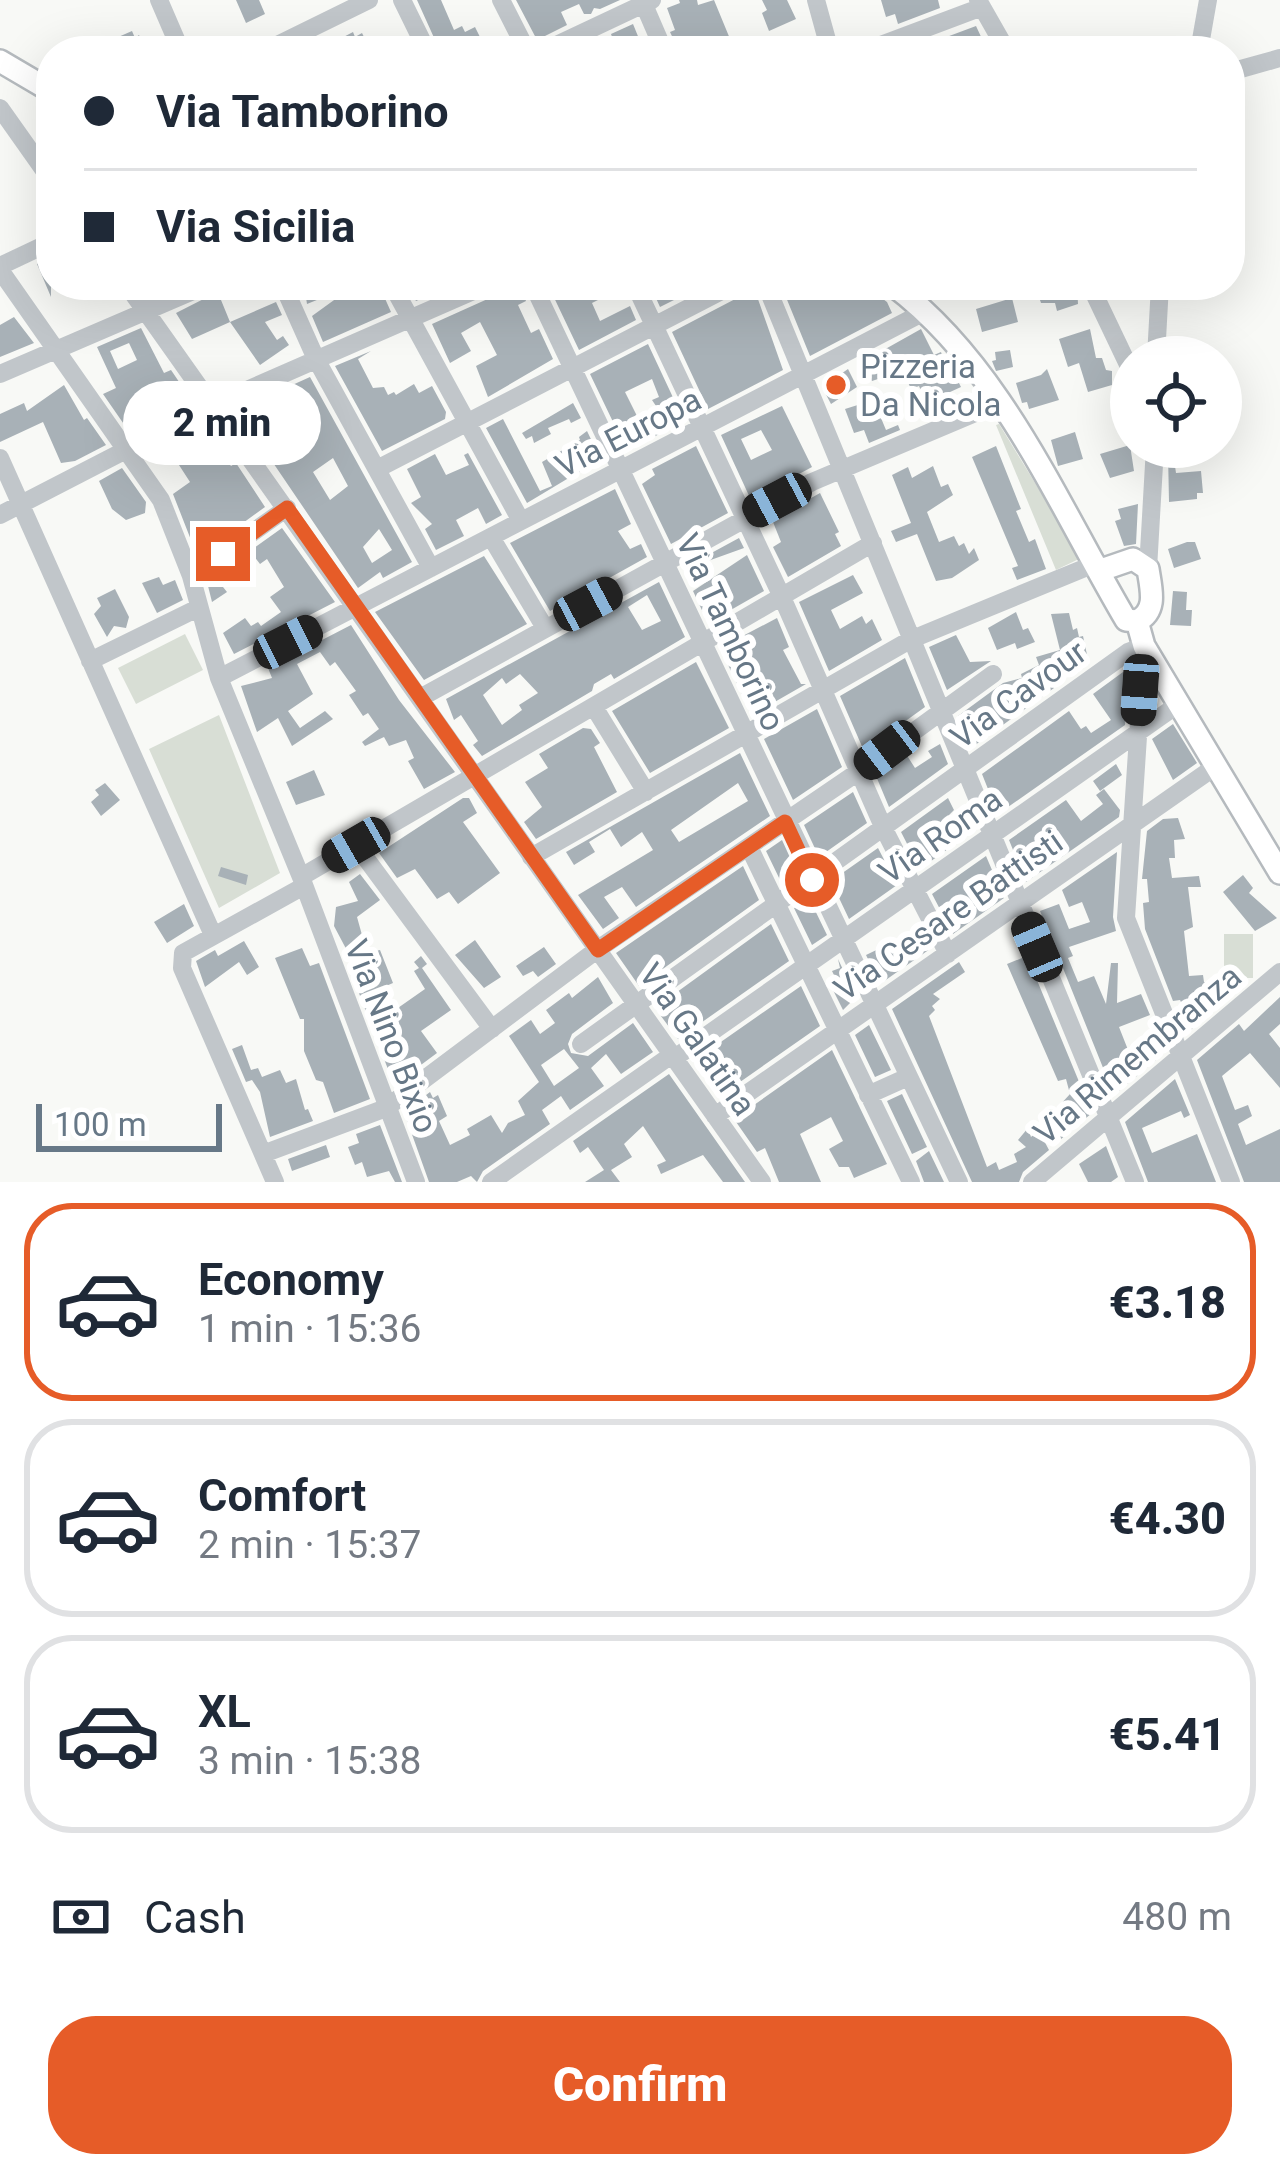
<!DOCTYPE html>
<html lang="en">
<head>
<meta charset="utf-8">
<style>
  :root { --surface:#fff; --page:#f2f2f3; --text:#1f2937; --muted:#747a83; --line:#e0e1e3; --accent:#e65c28 }
  body { margin:0; font-family:Roboto,sans-serif; background:var(--page); color:var(--text); height:100vh; display:flex; flex-direction:column; font-size:45px; white-space:nowrap }
  * { box-sizing:border-box; margin:0 }
  p { font-size:39px; color:var(--muted) }
  .icon { flex:none; width:66px; height:66px; fill:none; stroke:currentColor; stroke-width:2; stroke-linecap:round; stroke-linejoin:round }
  .map { position:relative; height:1182px; overflow:hidden }
  .details { display:flex; flex-direction:column; background:var(--surface); flex:1 }
  .details>* { flex:none }
  .top-card { position:absolute; left:36px; top:36px; width:1209px; height:264px; border-radius:48px; box-shadow:0 12px 48px #0002; display:grid; align-content:center; height:264px; padding:0 48px; background:var(--surface) }
  .fabs { position:absolute; left:1110px; top:336px; display:grid; gap:24px }
  .fabs a { display:grid; place-items:center; width:132px; height:132px; border-radius:50%; background:var(--surface); box-shadow:0 12px 48px #0002; font-size:60px }
  .scale { position:absolute; left:36px; bottom:30px; width:186px; box-sizing:border-box; padding-left:12px; border:6px solid #677887; border-top:0; font-size:33px; line-height:42px; white-space:nowrap; color:#677887; -webkit-text-stroke:9px #fff; paint-order:stroke }
  .end { position:absolute; width:54px; height:54px; margin:-27px; border:15px solid #e65c28; background:#fff; box-shadow:0 0 0 6px #fff }
  .from { border-radius:50% }
  .bubble { position:absolute; height:84px; border-radius:42px; background:var(--surface); box-shadow:0 12px 48px #0002; font-size:39px; font-weight:800; line-height:84px; text-align:center }
  .car { position:absolute; width:36px; height:72px; margin:-36px -18px; border-radius:15px; box-shadow:0 0 9px 3px #0007; background:linear-gradient(#222 24%,#8ab4d8 0 40%,#222 0 76%,#8ab4d8 0 86%,#222 0) }
  .top-card b { display:flex; align-items:center; gap:42px; height:114px; font-size:45px }
  .top-card b+b { border-top:3px solid var(--line) }
  .top-card i { width:30px; height:30px; background:var(--text) }
  ul { padding:21px 0 0; list-style:none }
  li { display:flex; align-items:center; gap:36px; height:198px; margin:0 24px 18px; padding:0 24px; border:6px solid var(--line); border-radius:48px }
  li div { flex:1 }
  li b { display:block; font-size:45px }
  li em { font-style:normal; font-weight:800 }
  li.active { border-color:var(--accent) }
  li>.icon { width:108px; height:108px; stroke-width:1.5 }
  .pay { display:flex; align-items:center; gap:30px; height:132px; padding:0 48px; font-size:45px }
  .pay p { margin-inline-start:auto }
  .cta { display:flex; gap:24px; margin-top:auto; padding:24px 48px }
  .cta a { flex:1; height:138px; border-radius:48px; background:var(--accent); color:#fff; font-size:48px; font-weight:800; line-height:138px; text-align:center }
  .map>svg:first-child { display:block }
  .green { fill:#d8ded5 }
  .building { fill:#a8b1b7; fill-rule:evenodd }
  .lines { fill:none; stroke-linecap:round; stroke-linejoin:round }
  .major-casing { stroke:#b5babe; stroke-width:26 }
  .minor { stroke:#c1c6ca; stroke-width:18 }
  .major { stroke:#fff; stroke-width:21 }
  .route { stroke:#e65c28; stroke-width:15 }
  .poi-dot { fill:#e65c28; stroke:#fff; stroke-width:4.5 }
  .labels { text-anchor:middle; stroke-width:12; stroke-linejoin:round; paint-order:stroke }
  .poi-label { font-size:33px; fill:#677887; stroke:#fff; text-anchor:start }
  .street-label { font-size:33px; fill:#677887; stroke:#fff }
</style>
</head>
<body>
<div class="map">
<svg width="1280" height="1182" viewBox="0 0 1280 1182">
  <rect width="100%" height="100%" fill="#f8f9f6"/>
  <path class="green" d="M999,424L1081,558L1056,570L996,425Z
    M185,634L203,670L136,704L118,668Z
    M219,715L280,873L219,908L149,749Z
    M1224,934H1253V978H1224Z"/>
  <path class="building" d="M236,0H259L265,14L246,23Z
    M417,0H441L454,30L462,26L465,32L475,27L482,41L487,38L491,44L505,37L512,51H440Z
    M516,0H620L600,9L594,8L591,14H584L579,4L561,12L567,25L537,40Z
    M679,0H697L698,5L714,0L735,51H679L670,32L675,30L667,8L680,3Z
    M762,0H787L796,19L769,31L762,13L767,10Z
    M881,0H938L940,8L898,24L895,14L886,17Z
    M633,24L644,51H617L611,34Z
    M976,26L983,41L966,51H909Z
    M132,31L135,38L139,35L146,51H114L109,41Z
    M353,32L355,37L362,33L371,51H317Z
    M48,258L51,264V297L37,264Z
    M231,285L235,294L221,300L230,322L192,339L176,313Z
    M304,285H379L391,312L323,342L312,316L341,295L339,291L307,304Z
    M407,285H453L416,301Z
    M500,285H520L526,301L518,305L531,333L539,329L553,359L488,397L476,366L497,355L480,322L461,333L471,351L450,363L432,324L492,297Z
    M548,285H622V288L592,303L600,321L630,306L636,320L579,350Z
    M650,285H704L660,307Z
    M746,285H753L783,370L708,409L672,332L739,297Z
    M781,285H864L887,302L892,313L810,356Z
    M1061,285H1077L1078,304L1057,311L1055,303H1041L1037,291Z
    M1012,298L1018,322L982,332L976,309Z
    M276,302L282,315L265,322L277,340L283,336L289,345L260,365L230,322Z
    M14,317L34,343L0,357V325Z
    M141,328L164,373L171,370L192,401L170,412L157,415L153,407L129,418L134,431L130,433L103,394L116,388L97,347ZM129,343L137,360L118,369L110,351Z
    M921,329L934,355L941,352L945,365L950,363L958,374L955,375L961,387L926,403L919,386L911,389L907,380L899,383L896,373L872,381L864,361Z
    M1090,329L1096,358H1102L1106,370L1112,371V385L1088,392L1079,363L1068,367L1059,339Z
    M648,344L684,421L627,451L590,374ZM652,379L659,397L652,400L656,406L637,416L625,392Z
    M1010,350L1013,367L996,371L992,361L996,360L995,352Z
    M371,351L358,359L373,388L384,387L388,395L394,392L396,395L414,384L419,393L432,386L446,412L445,419L382,451L335,366Z
    M848,369L857,387L831,404L822,387Z
    M1047,369L1059,400L1029,409L1027,402L1022,403L1016,383L1041,375Z
    M310,377L412,562L383,578L380,572L358,588L261,445L308,413L297,394L286,402L279,391ZM333,458L348,486L330,500L313,472ZM379,529L392,550L372,563L363,547Z
    M64,385L84,420L87,418L106,445L75,461L61,463L43,422L0,442V414L24,403L27,411Z
    M257,400L270,417L250,435L233,411Z
    M573,403L581,418L571,423L569,419L548,428L551,434L534,443L532,436L526,439L522,433Z
    M864,403L873,421L881,418L886,430L898,425L900,430L869,443L864,430L854,433L845,409Z
    M782,406L812,467L751,500L721,435ZM761,430L772,450L751,460L741,439Z
    M503,419L540,491L552,486L542,462L580,440L579,437L587,431L603,464L577,473L527,503L486,428Z
    M208,423L229,453L224,457L231,466L236,463L265,507L225,536L215,522L191,540L173,494L190,482L166,445Z
    M1075,432L1083,459L1058,466L1051,440Z
    M1130,445L1134,471L1110,478L1100,454Z
    M696,446L728,513L671,544L642,484L655,475L652,469Z
    M996,446L1021,509L1016,511L1029,542L1035,539L1046,569L1017,580L1012,568L1018,566L972,457Z
    M1173,452L1176,473L1201,471L1203,493H1197V499L1169,502L1168,453Z
    M468,453L502,515L486,524L478,508L456,520L464,536L436,550L425,529L432,524L411,503L421,497L407,469L435,454L446,475L469,465L464,455Z
    M933,466L941,487L948,484L953,495L927,512L939,542L954,536L959,546L964,543L969,554L974,548L979,560L952,578L936,581L917,534L896,542L891,531L911,523L892,475L908,467L912,478Z
    M122,468L146,502L145,513L126,520L112,509L99,481Z
    M615,489L631,524L618,531L630,549L641,544L647,557L550,611L510,543Z
    M820,493L839,532L835,534L841,546L788,577L773,547L781,542L773,522L763,525Z
    M1138,504L1136,544L1124,546L1115,521L1121,519L1118,509Z
    M282,528L335,602L234,654L223,633L245,618L251,626L258,622L261,626L281,612L270,597L284,587L267,559L260,564L253,555L243,562L240,558Z
    M739,538L744,548L694,566L693,563Z
    M1187,542H1195L1201,559L1174,568L1168,549Z
    M747,555L764,591L708,623L693,591Z
    M484,556L527,624L424,680L375,612Z
    M225,569L233,581L223,587L227,592L212,602L207,582Z
    M853,575L863,593L831,610L840,629L862,616L866,624L872,619L882,640L829,671L799,602Z
    M159,577L163,585L175,580L183,600L157,613L142,583Z
    M659,582L685,637L614,679L611,674L594,684L592,691L482,756L473,745L478,741L461,715L454,720L446,699ZM647,595L661,621L642,630L628,607ZM520,674L538,693L519,705L522,710L502,725L483,695L502,678L506,684Z
    M115,589L129,617L126,628L114,626L107,637L94,614L101,606L97,598Z
    M1173,591L1187,592L1186,610H1192L1191,626L1170,625Z
    M1016,612L1023,630L1028,628L1035,642L1017,649L1015,643L997,650L988,628Z
    M1069,613L1073,630L1077,628L1079,637L1083,636L1089,664L1050,678L1054,688L971,748L958,716L1003,683L1022,678L1021,674L1039,665L1036,657L1060,650L1051,614Z
    M777,618L789,647L783,650L801,684H806L752,715L720,648Z
    M351,625L399,700L455,772L424,789L408,761L414,758L406,740L389,746L384,737L365,746L362,742L379,729L368,713L363,716L349,695L356,691L335,662L330,666L320,652L297,664L313,694L288,711L300,728L325,711L333,719L292,746L278,718L257,732L241,686L272,678L268,668Z
    M956,635L970,662L991,661L947,690L929,647Z
    M905,658L925,707L864,751L840,696Z
    M696,662L729,728L650,773L612,711Z
    M1123,672L1129,673L1125,725L998,814L982,774L1069,711L1081,729L1086,726L1091,733L1111,720L1093,694Z
    M817,709L842,767L793,800L764,739Z
    M1173,724L1197,763L1173,780L1152,739Z
    M583,728L591,729L600,743L594,747L617,792L536,839L524,822L542,807L525,782L548,768L539,754Z
    M940,744L948,764L889,807L876,776L906,754L915,768L932,757L928,751Z
    M740,753L770,816L636,907L622,887L604,897L619,918L603,929L578,895L653,850L642,832L621,847L610,829L589,842L595,852L574,865L566,852ZM738,783L748,801L679,842L671,830Z
    M1116,764L1122,775L1100,791L1093,781Z
    M314,770L325,795L296,805L286,782Z
    M105,783L120,800L101,816L91,802L99,795L95,790Z
    M1104,789L1120,810L1119,817L1026,882L1009,840L1066,800L1081,821L1103,804L1096,795Z
    M853,792L867,823L819,857L804,825Z
    M463,798H469L477,813L463,822L500,873L458,904L449,892L437,899L415,869L397,878L379,853Z
    M948,798L954,810L949,815L959,841L920,869L901,832Z
    M1178,818L1185,839L1174,840L1175,858H1169L1172,878L1199,876L1201,887H1188L1193,927L1184,931L1189,976L1203,975L1204,982L1220,984V1005L1186,1034L1181,1020L1188,1017L1180,1000L1173,1001L1145,929L1143,903L1149,902L1147,879H1142L1147,831L1163,819Z
    M782,840L797,873L782,884L766,851Z
    M878,848L897,885L849,919L831,881Z
    M1117,852L1113,917L1116,931L1069,947L1073,956L1068,958L1078,982L1094,976L1106,1004L1111,963H1118L1117,1003L1141,994L1150,1015L1119,1027L1132,1060L1135,1058L1140,1068L1154,1056L1157,1059L1114,1095L1040,911L1059,904L1069,929L1090,922L1082,902L1069,907L1062,890Z
    M986,856L1004,898L953,934L932,894Z
    M743,866L759,900L639,986L616,953Z
    M221,867L248,875L246,885L218,876Z
    M360,874L380,900L357,917L367,953L380,950L393,983L386,986L395,1010L425,989L414,971L419,968L414,962L421,956L427,964L422,968L451,1010L421,1031L437,1053L394,1085L349,967L352,960L334,926L336,907L358,901L349,882Z
    M1243,875L1253,888L1249,893L1277,918L1255,931L1223,892Z
    M806,899L810,900L827,935L812,945L794,908Z
    M184,904L194,926L167,943L154,922Z
    M771,924L789,961L678,1039L655,1008Z
    M920,929L930,949L880,984L866,955Z
    M475,940L501,977L484,988L455,955Z
    M244,941L259,967L247,975L239,962L205,987L196,961L215,950L218,956Z
    M544,947L556,964L538,977L533,971L523,976L516,966Z
    M302,948L310,966L319,963L370,1099L334,1113L323,1082L316,1080L304,1051V1019H300L275,958Z
    M1027,956L1092,1113L1061,1139L1048,1118L1070,1094L1066,1079L1058,1081L1007,964Z
    M838,959L856,997L843,1010L830,984L837,981L832,971L840,968Z
    M959,962L965,972L933,994L940,999L932,1006L935,1010L929,1016L987,1167L996,1162L999,1170L1017,1162L1014,1154L1026,1147L1018,1140L1028,1128L1031,1137L1037,1131L1041,1135L1049,1150L1023,1172L1019,1182H972L892,1009Z
    M598,977L613,1003L572,1034L568,1044L571,1053L588,1056L633,1023L653,1052L621,1074L606,1054L591,1068L604,1086L570,1110L561,1096L542,1110L550,1124L483,1171L477,1182L471,1176L457,1182H429L404,1112L430,1092L433,1098L438,1095L447,1116L439,1121L450,1145L470,1135L467,1129L491,1115L502,1133L508,1123L525,1115L518,1101L539,1082L509,1036L531,1020L540,1034L555,1023L546,1010L569,993L572,998ZM564,1049L579,1068L554,1086L541,1065Z
    M801,986L820,1026L730,1089L705,1053Z
    M1280,997V1024L1269,1034L1280,1048V1088L1250,1053L1222,1076L1235,1110L1248,1105L1252,1116L1238,1124L1246,1145L1280,1129V1182H1244L1197,1060L1239,1024L1244,1031Z
    M869,1025L891,1070L875,1077L855,1035Z
    M242,1045L251,1070L258,1068L262,1077L280,1070L286,1083L296,1079L305,1110L308,1109L313,1121L270,1137L260,1092L252,1080L246,1082L232,1049Z
    M832,1050L887,1164L854,1178L849,1167H839L829,1149L843,1141L831,1117L800,1134L821,1182H779L765,1148L757,1152L734,1119Z
    M669,1074L745,1182H723L703,1155L661,1174L657,1165L666,1161L643,1126L624,1144L632,1157L611,1170L620,1182H585L604,1170L588,1147L580,1153L573,1141Z
    M1175,1079L1190,1115L1184,1118L1181,1111L1142,1128L1152,1153L1197,1134L1216,1182H1148L1125,1122Z
    M902,1094L927,1147L912,1154L887,1101Z
    M380,1125L402,1182H395L389,1171L367,1177L362,1162L355,1165L348,1147L359,1143L356,1134Z
    M326,1145L330,1157L292,1171L288,1159Z
    M1106,1146L1118,1177L1111,1182H1088L1079,1164Z
    M929,1151L944,1182H924L916,1161Z"/>
  <g class="lines">
    <defs>
      <path id="major" d="M0,61L51,91
        M893,285C1002,367 1058,505 1126,620L1137,621
        M1101,570L1133,559L1148,569C1151,589 1158,611 1137,621
        M1137,621L1144,646L1280,873"/>
    </defs>
    <use href="#major" class="major-casing"/>
    <path class="minor" d="M159,0L181,51
      M402,0L427,51
      M501,0L527,51
      M642,0L664,51
      M816,0L830,51
      M978,0L1007,51
      M265,51L369,0
      M544,51L652,0
      M865,51L982,7
      M1199,51L1208,0
      M1230,72L1280,58
      M0,108L51,180
      M0,266L51,242
      M0,270L161,500L191,576L219,678L301,877L416,1182
      M127,285L762,1182
      M283,285L316,359L431,568
      M392,285L521,521
      M533,285L959,1182
      M635,285L782,597L884,829L948,954
      M766,285L1135,1182
      M1090,285L1131,371
      M1156,357L1160,285
      M0,374L207,285
      M0,458L213,935
      M377,469L733,285
      M0,515L215,404L487,285
      M491,537L545,628
      M1148,569L1155,447
      M191,576L287,508
      M90,661L198,608
      M219,678L926,311
      M420,698L812,482L999,403
      M594,707L646,792
      M356,845L492,1029
      M749,847L911,1182
      M531,857L910,640L1097,563
      M301,877L873,543
      M581,1044L1128,652L1144,646L1126,918L1231,1182
      M676,1057L1180,703
      M868,1095L908,1077
      M715,1116L1216,766
      M263,1154L386,1108L598,949L861,770L993,674
      M275,1182L182,968L183,953L304,886
      M491,1182L673,1054
      M1032,1182L1280,972"/>
    <use href="#major" class="major"/>
  </g>
  <g class="lines">
    <path class="route" d="M223,554L287,508L598,950L785,822L812,880"/>
  </g>
  <circle class="poi-dot" cx="836" cy="385" r="12"/>
  <g class="labels">
    <g class="poi-label">
      <text x="860" y="378">Pizzeria<tspan x="860" dy="38">Da Nicola</tspan></text>
    </g>
    <g class="street-label">
      <text transform="translate(628 432) rotate(-27)" y="12">Via Europa</text>
      <text transform="translate(731 632) rotate(65)" y="12">Via Tamborino</text>
      <text transform="translate(1018 694) rotate(-36)" y="12">Via Cavour</text>
      <text transform="translate(940 835) rotate(-35)" y="12">Via Roma</text>
      <text transform="translate(948 915) rotate(-35)" y="12">Via Cesare Battisti</text>
      <text transform="translate(392 1036) rotate(69)" y="12">Via Nino Bixio</text>
      <text transform="translate(698 1039) rotate(55)" y="12">Via Galatina</text>
      <text transform="translate(1137 1054) rotate(-40)" y="12">Via Rimembranza</text>
    </g>
  </g>
</svg>
<div class="fabs">
<a><svg class="icon" aria-label="locate" viewBox="0 0 24 24"><circle cx="12" cy="12" r="6"/><path d="M12 2v4M12 18v4M2 12h4M18 12h4"/></svg></a>
</div>
<div class="scale">100 m</div>
<i class="end from" style="left:812px;top:880px"></i>
<i class="end" style="left:223px;top:554px"></i>
<div class="bubble" style="left:123px;top:381px;width:198px">2 min</div>
<i class="car" style="left:777px;top:500px;rotate:242deg"></i>
<i class="car" style="left:588px;top:604px;rotate:62deg"></i>
<i class="car" style="left:288px;top:642px;rotate:63deg"></i>
<i class="car" style="left:1140px;top:690px;rotate:184deg"></i>
<i class="car" style="left:887px;top:750px;rotate:233deg"></i>
<i class="car" style="left:356px;top:845px;rotate:240deg"></i>
<i class="car" style="left:1037px;top:947px;rotate:337deg"></i>
<div class="top-card">
<b><i class="from"></i>Via Tamborino</b>
<b><i></i>Via Sicilia</b>
</div>
</div>
<section class="details">
<ul>
<li class="active"><svg class="icon" aria-label="car" viewBox="0 0 24 24"><path d="M5 17H2v-5l4-1 3-4h7l3 4 3 1v5h-3M9 17h6M6 11h13"/><circle cx="7" cy="17" r="2"/><circle cx="17" cy="17" r="2"/></svg><div><b>Economy</b><p>1 min · 15:36</p></div><em>€3.18</em></li>
<li><svg class="icon" aria-label="car" viewBox="0 0 24 24"><path d="M5 17H2v-5l4-1 3-4h7l3 4 3 1v5h-3M9 17h6M6 11h13"/><circle cx="7" cy="17" r="2"/><circle cx="17" cy="17" r="2"/></svg><div><b>Comfort</b><p>2 min · 15:37</p></div><em>€4.30</em></li>
<li><svg class="icon" aria-label="car" viewBox="0 0 24 24"><path d="M5 17H2v-5l4-1 3-4h7l3 4 3 1v5h-3M9 17h6M6 11h13"/><circle cx="7" cy="17" r="2"/><circle cx="17" cy="17" r="2"/></svg><div><b>XL</b><p>3 min · 15:38</p></div><em>€5.41</em></li>
</ul>
<div class="pay"><svg class="icon" aria-label="cash" viewBox="0 0 24 24"><path d="M3 7h18v10H3z"/><circle cx="12" cy="12" r="2"/></svg>Cash<p>480 m</p></div>
<div class="cta"><a>Confirm</a></div>
</section>
</body>
</html>
